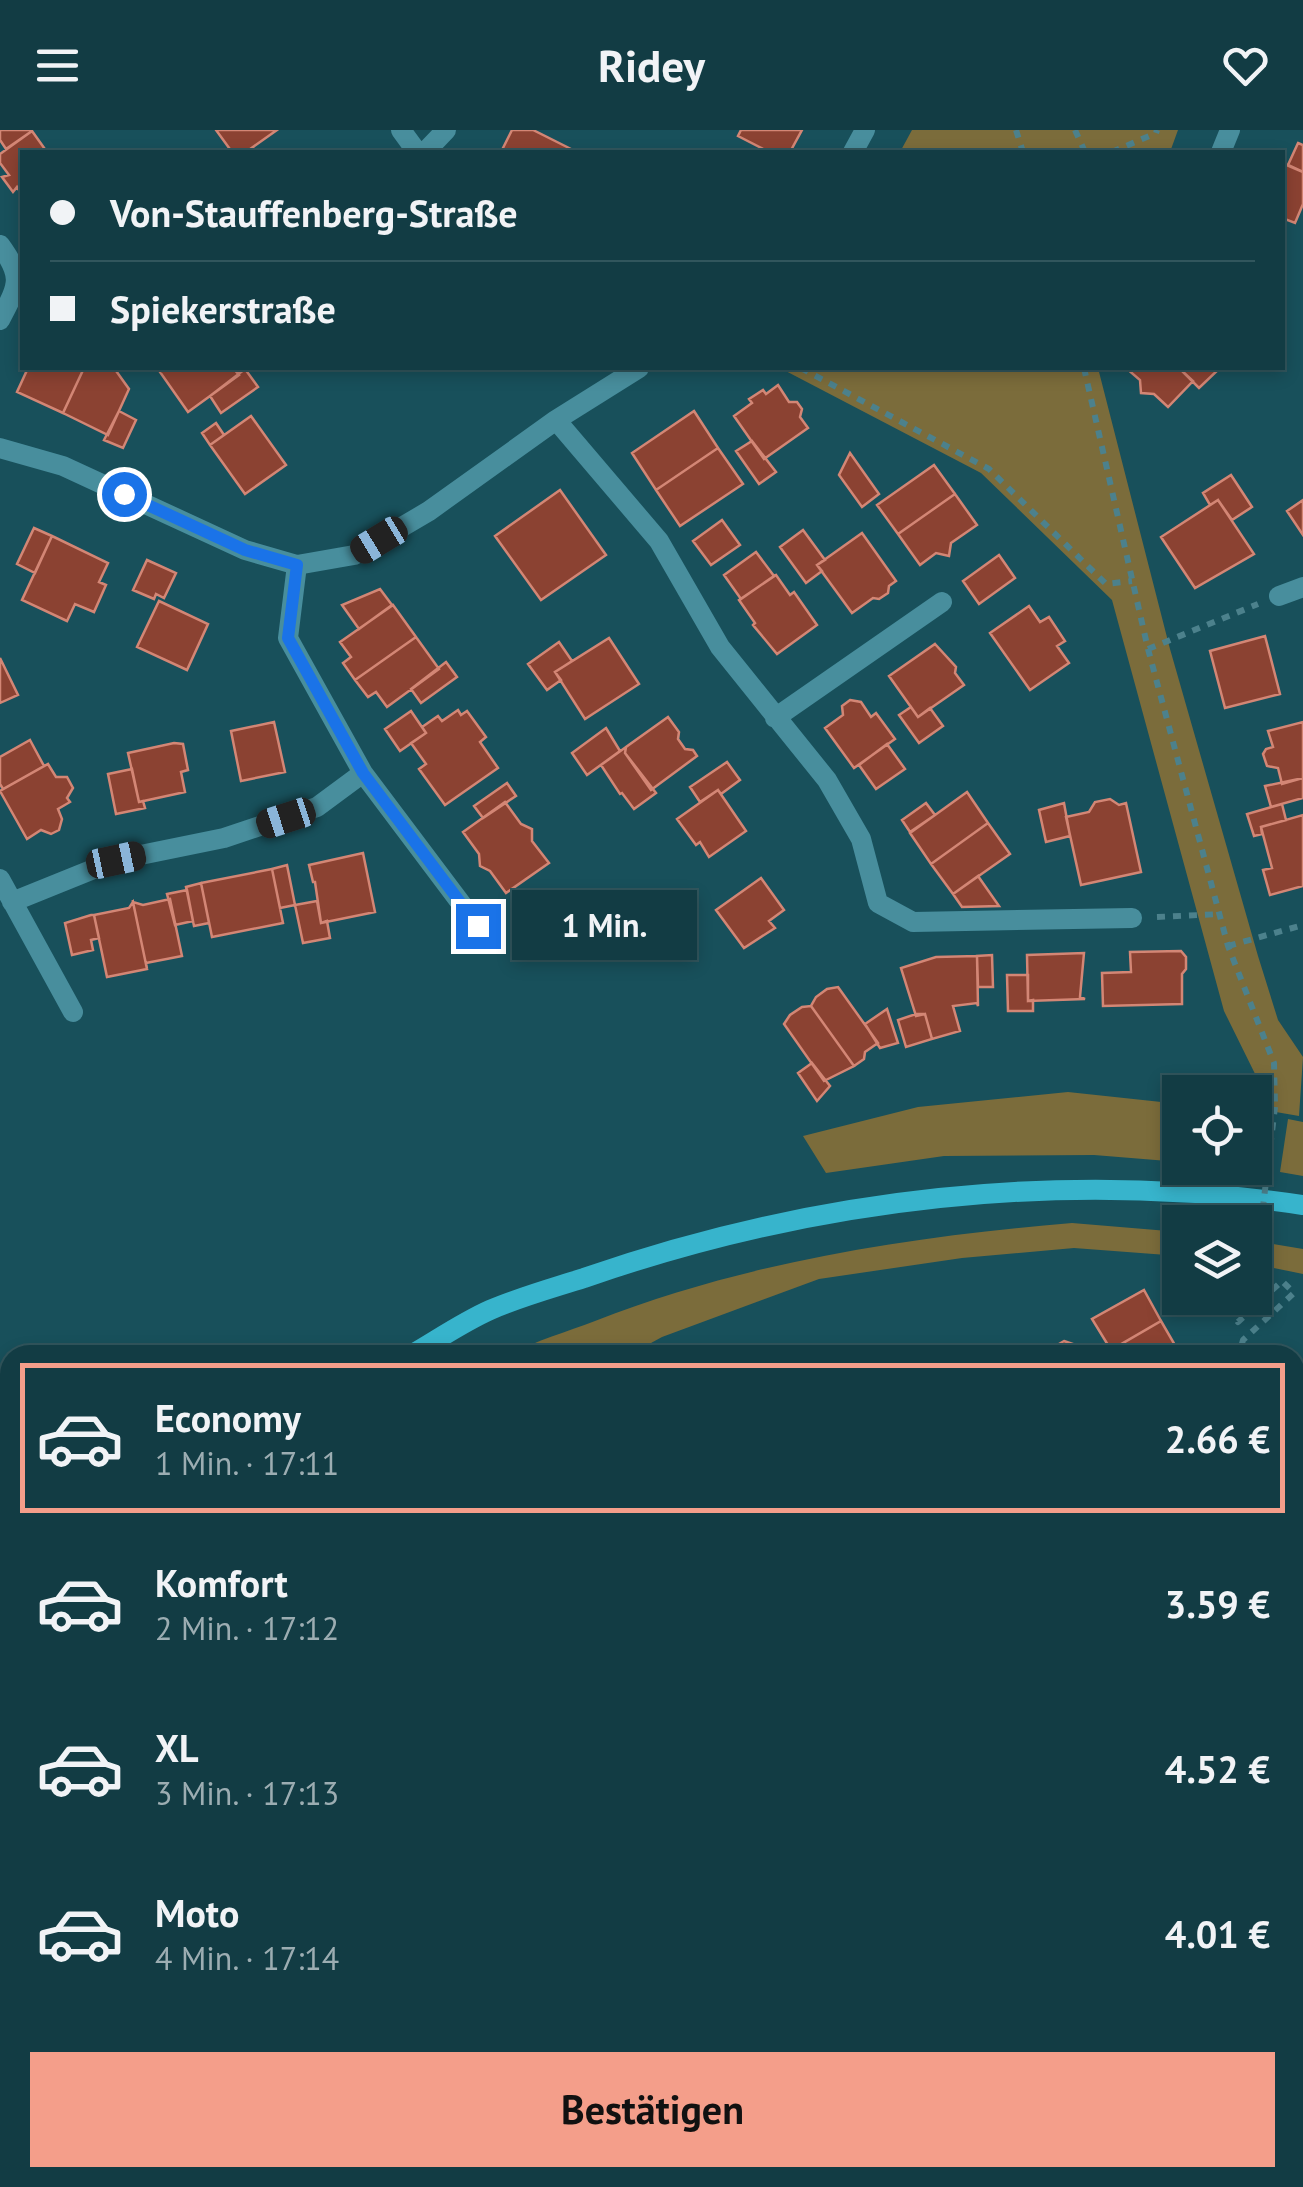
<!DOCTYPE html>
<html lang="de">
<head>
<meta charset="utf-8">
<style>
  :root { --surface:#123c44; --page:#1f474f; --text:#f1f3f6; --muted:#9cadb2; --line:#31565d; --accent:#f49e8a }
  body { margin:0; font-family:"PT Sans",sans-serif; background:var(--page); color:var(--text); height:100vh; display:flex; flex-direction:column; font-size:38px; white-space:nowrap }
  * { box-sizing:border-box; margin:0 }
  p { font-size:32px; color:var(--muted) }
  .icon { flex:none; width:55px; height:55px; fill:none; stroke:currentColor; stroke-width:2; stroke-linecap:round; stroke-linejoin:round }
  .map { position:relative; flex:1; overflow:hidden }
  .drawer { position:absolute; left:0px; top:1215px; width:1305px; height:842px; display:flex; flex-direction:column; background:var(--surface); border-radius:30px 30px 0 0; box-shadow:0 5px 15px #0003,0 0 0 2px var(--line) }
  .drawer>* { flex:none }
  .banner { position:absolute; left:20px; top:20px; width:1265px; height:220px; border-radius:0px; box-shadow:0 5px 15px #0003,0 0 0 2px var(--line); display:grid; align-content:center; height:220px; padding:0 30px; background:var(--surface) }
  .buttons { position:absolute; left:1162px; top:945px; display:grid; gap:20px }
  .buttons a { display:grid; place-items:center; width:110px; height:110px; border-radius:0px; background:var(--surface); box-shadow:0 5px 15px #0003,0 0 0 2px var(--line); font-size:50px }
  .end { position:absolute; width:45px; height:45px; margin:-22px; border:12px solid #1a73e8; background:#fff; box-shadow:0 0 0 5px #fff }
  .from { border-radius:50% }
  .bubble { position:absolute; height:70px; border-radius:0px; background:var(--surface); box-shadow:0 5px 15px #0003,0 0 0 2px var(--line); font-size:32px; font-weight:800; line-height:70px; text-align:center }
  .car { position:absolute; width:30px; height:60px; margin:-30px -15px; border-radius:12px; box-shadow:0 0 8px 2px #0007; background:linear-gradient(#222 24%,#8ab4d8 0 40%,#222 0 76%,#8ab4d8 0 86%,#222 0) }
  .banner b { display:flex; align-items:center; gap:35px; height:95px; font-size:38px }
  .banner b+b { border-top:2px solid var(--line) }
  .banner i { width:25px; height:25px; background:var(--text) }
  ul { padding:18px 0 0; list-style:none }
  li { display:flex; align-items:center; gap:30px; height:150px; margin:0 20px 15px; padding:0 10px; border:5px solid transparent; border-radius:0px }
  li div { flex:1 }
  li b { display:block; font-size:38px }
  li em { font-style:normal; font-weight:800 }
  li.active { border-color:var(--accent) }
  li>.icon { width:90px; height:90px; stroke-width:1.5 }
  .primary-button { display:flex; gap:20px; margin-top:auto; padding:20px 30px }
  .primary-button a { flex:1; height:115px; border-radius:0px; background:var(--accent); color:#111; font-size:40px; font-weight:800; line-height:115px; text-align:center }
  header { display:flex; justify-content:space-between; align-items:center; height:130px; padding:0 30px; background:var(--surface); font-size:45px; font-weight:800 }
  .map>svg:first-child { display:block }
  .green { fill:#7b6c3b }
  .building { fill:#8b4232; stroke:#d38675; stroke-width:2.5 }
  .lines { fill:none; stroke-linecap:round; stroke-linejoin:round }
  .path { stroke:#4c818c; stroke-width:6; stroke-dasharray:8 8; stroke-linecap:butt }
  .street { stroke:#488e9d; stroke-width:20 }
  .secondary { stroke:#37b4cc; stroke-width:20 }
  .path-bridge { stroke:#4c818c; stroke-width:6; stroke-dasharray:8 8; stroke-linecap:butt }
  .route { stroke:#1a73e8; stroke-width:12 }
</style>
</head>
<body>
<header><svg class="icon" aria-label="menu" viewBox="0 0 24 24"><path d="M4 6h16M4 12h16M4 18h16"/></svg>Ridey<svg class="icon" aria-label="heart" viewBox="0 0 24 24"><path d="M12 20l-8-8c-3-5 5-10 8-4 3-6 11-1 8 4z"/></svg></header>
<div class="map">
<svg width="1303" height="2057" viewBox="0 0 1303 2057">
  <rect width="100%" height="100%" fill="#18505b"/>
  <path class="green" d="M912,0H1178L1170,22H900Z
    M780,238H1098L1170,519L1258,826L1278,890L1303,927L1299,986L1264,980L1262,958L1224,881L1112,470L981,343Z
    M1068,962L1180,974V1032L1094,1025L944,1026L826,1043L803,1006L918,977Z
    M1288,989L1303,992V1046L1280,1042Z
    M1072,1093L1180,1102V1126L1074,1118L962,1128L819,1149L662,1207L629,1225H510C536,1210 567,1202 595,1191C749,1131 909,1107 1072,1093Z
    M1255,1111L1303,1119V1144L1255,1134Z"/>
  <path class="building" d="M0,0H32V1L6,19L0,10Z
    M216,0H277L246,22H232Z
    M512,0H533L577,22H501Z
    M741,0H802L790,22H769L738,6Z
    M32,1L47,22H22V65L17,57L13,62L2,47L9,45L0,33V24Z
    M1298,13L1303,15V42L1288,35Z
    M1282,33L1303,42V74L1295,93L1282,88Z
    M28,238H84L63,283L17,262Z
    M84,238H114L129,259L108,305L63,283Z
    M165,238H233L239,245L188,282L160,242Z
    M1126,238H1179L1193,251L1168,277L1154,264L1141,263L1140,250Z
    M1179,238H1220L1199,258Z
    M245,239L258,257L221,283L210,266Z
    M778,255L789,272H797L802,279L800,287L808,298L764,329L734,286L752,273L749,269L763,260L766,264Z
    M119,281L136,290L123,318L104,310Z
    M694,281L718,318L656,360L632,323Z
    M251,286L286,335L245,364L210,315Z
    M216,293L224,305L210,315L202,303Z
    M752,311L776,342L759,354L736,321Z
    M718,318L743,354L680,396L656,360Z
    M850,323L879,364L862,377L839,345Z
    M934,335L955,364L898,404L877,375Z
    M1231,345L1252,377L1232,390L1218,370L1210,375L1203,363Z
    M560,360L606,425L541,470L495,406Z
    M955,364L977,395L951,413L949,426L936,423L920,435L898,404Z
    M1218,370L1254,424L1195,458L1161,407Z
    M1303,370V405L1287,381Z
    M722,390L740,415L711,435L693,411Z
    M34,398L52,406L35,443L17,434Z
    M803,400L825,430L817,435L822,441L806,453L780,417Z
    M862,403L896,451L889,456L888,463L879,469L873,468L852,483L817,435Z
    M52,406L108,433L99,452L106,455L94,482L75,474L67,491L22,470Z
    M756,422L774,446L741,469L724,445Z
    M999,425L1015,448L979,474L963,451Z
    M147,430L176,443L164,468L156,464L154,469L133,460Z
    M776,445L790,465L794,462L817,495L777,524L753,495L755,493L739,470Z
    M380,459L392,475L359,499L342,475Z
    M159,471L208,494L187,540L137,517Z
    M393,475L416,507L355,550L343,533L351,527L340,512Z
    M1029,476L1040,492L1049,487L1065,511L1057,516L1069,533L1030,560L990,503Z
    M1265,506L1280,564L1225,578L1210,521Z
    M416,507L439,539L387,577L376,562L368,567L355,550Z
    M609,508L639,554L585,589L555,542Z
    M559,512L572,531L555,542L561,550L547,560L528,534Z
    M935,514L956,537L955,543L964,555L918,587L889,546Z
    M0,528L18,565L0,573Z
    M446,532L457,547L421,573L411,559Z
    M850,570L861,572L871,587L876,583L895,609L854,638L825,598L843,585L842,576Z
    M911,577L918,587L930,578L943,596L919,613L899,585Z
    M458,580L461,585L467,581L486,607L480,612L498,638L445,675L419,639L426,634L411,613L426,603L422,597L438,586L442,591Z
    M411,581L426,603L400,621L385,599Z
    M668,587L679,602L678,609L685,619L693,620L697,626L651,660L625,623L626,617Z
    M274,592L285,642L241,651L231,601Z
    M1303,592V648L1282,654L1278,638L1267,636L1263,624L1266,619L1273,617L1268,601Z
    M606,598L620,621L587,645L572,623Z
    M30,610L44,636L3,659L0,654V627Z
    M174,613L183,614L188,640L181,642L185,662L139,672L128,623Z
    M887,614L905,639L876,659L859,635Z
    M626,617L625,623L656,663L634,679L622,663L620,664L601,635Z
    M727,632L740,650L721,664L718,660L700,672L690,657Z
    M48,634L56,647H67L73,658L67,668L70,672L58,679L62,689L59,700L51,704L41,700L27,709L0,661Z
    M132,639L139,672L143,671L145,678L116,684L108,644Z
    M1303,648V668L1271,677L1265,656Z
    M507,653L516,666L483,688L474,676Z
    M718,660L746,701L709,727L700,712L696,715L677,689Z
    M967,662L988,693L931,734L910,703Z
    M1110,669L1119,675L1126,673L1141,742L1081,755L1066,687L1089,682L1095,672Z
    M505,672L521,694L532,699V711L549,733L506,763L490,741L480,736L479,724L463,702Z
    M926,673L935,685L910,702L902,690Z
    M1064,673L1070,706L1046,712L1039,680Z
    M1282,674L1286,690L1261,697L1262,704L1254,706L1247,684Z
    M1303,685V756L1270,765L1263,740L1272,738L1261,697Z
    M988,693L1010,724L953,764L931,734Z
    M363,723L375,782L321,793L315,752H313L309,735Z
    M287,735L295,775L280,778L272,739Z
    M272,739L283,793L212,807L201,753Z
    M978,746L999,776L962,777L953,764Z
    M761,748L784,780L769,791L775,798L744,818L716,780Z
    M201,753L209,793L194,796L186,757Z
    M187,760L193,791L175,795L167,764Z
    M170,769L182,826L146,833L147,839L133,772L143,775Z
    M317,771L321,793L327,791L330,808L303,813L295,775Z
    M133,772L147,839L107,847L94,785L129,778Z
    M91,785H94L99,808L91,810L93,820L72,825L65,793Z
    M1181,821L1186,827V839L1182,844V874L1103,876L1102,843L1131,842L1130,822Z
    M1084,823L1080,867L1085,869L1028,871L1027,825Z
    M992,825L993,857H978L977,826Z
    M977,826L978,876L977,873L953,876L960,901L932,909L925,884L916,886L901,838L936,827Z
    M1007,845H1028V871L1033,870V881H1008Z
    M838,857L878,913L865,922L864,929L854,936L811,876L816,867L827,859Z
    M811,876L854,936L824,951L784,894L790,885L802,877Z
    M887,879L898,913L880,918L865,894Z
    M916,884H925L932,909L906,917L898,890Z
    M812,933L830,956L817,971L798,943Z
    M1144,1160L1161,1191L1111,1220L1092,1189Z
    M1161,1191L1179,1222L1114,1225L1111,1220Z
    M1064,1211L1073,1214L1079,1225H1040Z
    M1295,1347L1303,1361V1519L1295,1524Z
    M1303,1613V1675L1300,1677L1295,1668V1618Z
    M1303,1759V1810L1295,1815V1764Z
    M1295,2042L1303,2057H1217L1211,2048H1295Z
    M216,2048H284L268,2057H221Z
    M330,2048H402L399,2057H327Z
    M716,2048H746L750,2049L747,2057H714Z
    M823,2048H890L874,2057H828Z
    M929,2048H963L969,2057H935Z
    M1044,2048H1099L1083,2057H1044L1041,2051Z"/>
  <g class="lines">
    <path class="path" d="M1016,0L1023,22
      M1075,0L1085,22
      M1112,22L1156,3L1157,0
      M801,238L989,339L1106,454L1132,451
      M1084,238L1148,519L1228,816L1274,933L1275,977
      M1148,519L1258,474
      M1157,787L1221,784
      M1228,816L1303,795
      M1239,1168L1227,1179L1238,1192L1282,1151L1294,1163L1243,1210L1239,1225
      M0,1358L10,1360
      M108,2057L110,2048"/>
    <path class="street" d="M401,0L417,22
      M425,22L446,0
      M853,22L865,0
      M1221,22L1230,0
      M0,115C24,148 18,155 0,190
      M556,290L659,411L720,517L827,650L861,709L878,773L913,792L1132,788
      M0,318L63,336L245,420L297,435L354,425L429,381L556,290L639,238
      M297,435L288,508L363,643L478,796
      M1279,466L1303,457
      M775,588L942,472
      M0,749L73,882
      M12,772L116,730L224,708L317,677L363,643
      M1295,1298L1303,1314
      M1295,1564L1303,1560
      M1295,1940L1303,1952
      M564,2048L598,2057
      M777,2048L782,2057
      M977,2048L982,2057
      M673,2057L676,2048"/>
    <path class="secondary" d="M411,1225C437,1210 463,1192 490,1180C520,1167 553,1158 584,1148C814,1068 1062,1039 1303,1075
      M0,1409L10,1410
      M0,1458L10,1474
      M0,1524L10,1516
      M0,1554L10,1575
      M0,1635L10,1639
      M68,2057L69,2048"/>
    <path class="path-bridge" d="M1255,1143L1275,977"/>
  </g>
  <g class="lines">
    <path class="route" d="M124,364L245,420L297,435L288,508L363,643L478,796"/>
  </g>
</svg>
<div class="buttons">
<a><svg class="icon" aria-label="locate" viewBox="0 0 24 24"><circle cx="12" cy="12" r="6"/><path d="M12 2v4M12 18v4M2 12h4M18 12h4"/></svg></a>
<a><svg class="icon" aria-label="layers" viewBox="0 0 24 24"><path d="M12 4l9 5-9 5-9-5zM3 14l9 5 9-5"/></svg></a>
</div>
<i class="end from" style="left:124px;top:364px"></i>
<i class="end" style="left:478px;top:796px"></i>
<div class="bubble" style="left:512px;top:760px;width:185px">1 Min.</div>
<i class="car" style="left:379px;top:410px;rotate:239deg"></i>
<i class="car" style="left:286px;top:688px;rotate:252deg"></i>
<i class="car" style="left:116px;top:730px;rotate:78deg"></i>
<div class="banner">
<b><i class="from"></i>Von-Stauffenberg-Straße</b>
<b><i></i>Spiekerstraße</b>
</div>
<section class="drawer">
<ul>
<li class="active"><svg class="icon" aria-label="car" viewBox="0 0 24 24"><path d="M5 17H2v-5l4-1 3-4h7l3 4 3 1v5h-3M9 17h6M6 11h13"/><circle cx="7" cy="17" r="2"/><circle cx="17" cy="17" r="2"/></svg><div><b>Economy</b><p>1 Min. · 17:11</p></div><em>2.66 €</em></li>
<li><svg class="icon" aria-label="car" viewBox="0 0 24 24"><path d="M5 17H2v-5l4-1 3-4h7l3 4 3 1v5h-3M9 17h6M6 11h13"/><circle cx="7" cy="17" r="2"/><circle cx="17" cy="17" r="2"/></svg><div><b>Komfort</b><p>2 Min. · 17:12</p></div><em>3.59 €</em></li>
<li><svg class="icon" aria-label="car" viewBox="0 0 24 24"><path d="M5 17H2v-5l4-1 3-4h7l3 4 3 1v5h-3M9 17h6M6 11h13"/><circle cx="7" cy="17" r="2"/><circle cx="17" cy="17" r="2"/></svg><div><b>XL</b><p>3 Min. · 17:13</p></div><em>4.52 €</em></li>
<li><svg class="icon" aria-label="car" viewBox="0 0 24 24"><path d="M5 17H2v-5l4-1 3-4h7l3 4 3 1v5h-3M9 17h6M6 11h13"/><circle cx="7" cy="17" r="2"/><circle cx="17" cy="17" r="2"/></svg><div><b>Moto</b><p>4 Min. · 17:14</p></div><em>4.01 €</em></li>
</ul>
<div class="primary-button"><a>Bestätigen</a></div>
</section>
</div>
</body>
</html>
